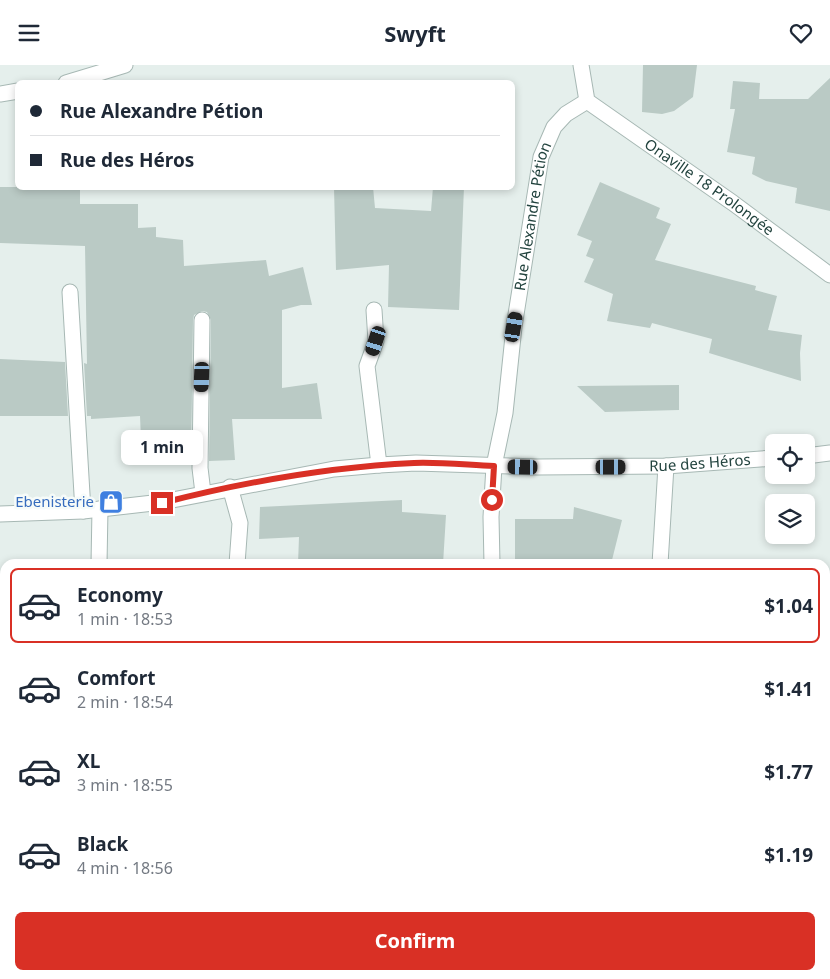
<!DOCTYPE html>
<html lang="en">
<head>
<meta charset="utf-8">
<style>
  :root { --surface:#fff; --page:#f6f6f7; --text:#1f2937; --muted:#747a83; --line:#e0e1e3; --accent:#d93025 }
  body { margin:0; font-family:"Noto Sans",sans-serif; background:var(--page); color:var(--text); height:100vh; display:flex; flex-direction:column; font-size:19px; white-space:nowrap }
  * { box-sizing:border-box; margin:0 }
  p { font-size:16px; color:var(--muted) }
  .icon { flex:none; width:28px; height:28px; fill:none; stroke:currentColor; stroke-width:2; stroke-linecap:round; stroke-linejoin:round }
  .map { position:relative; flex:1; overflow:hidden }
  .details { position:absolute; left:0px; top:494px; width:830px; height:421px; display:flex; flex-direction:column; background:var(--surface); border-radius:15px 15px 0 0; box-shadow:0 2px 8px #0003 }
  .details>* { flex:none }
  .guide { position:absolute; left:15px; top:15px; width:500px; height:110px; border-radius:8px; box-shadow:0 2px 8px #0003; display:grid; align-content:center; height:110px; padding:0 15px; background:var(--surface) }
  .fabs { position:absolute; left:765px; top:369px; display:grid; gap:10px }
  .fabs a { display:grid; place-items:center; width:50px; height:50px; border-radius:8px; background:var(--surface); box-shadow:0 2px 8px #0003; font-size:25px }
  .end { position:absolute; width:22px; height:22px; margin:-11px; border:6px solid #d93025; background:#fff; box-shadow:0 0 0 2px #fff }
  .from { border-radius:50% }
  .bubble { position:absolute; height:35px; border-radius:8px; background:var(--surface); box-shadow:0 2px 8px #0003; font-size:16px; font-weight:700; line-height:35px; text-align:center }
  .car { position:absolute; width:15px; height:30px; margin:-15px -8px; border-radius:6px; box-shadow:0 0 4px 1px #0007; background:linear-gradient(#222 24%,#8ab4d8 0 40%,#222 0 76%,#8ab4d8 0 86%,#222 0) }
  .guide b { display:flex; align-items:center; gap:18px; height:48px; font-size:19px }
  .guide b+b { border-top:1px solid var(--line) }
  .guide i { width:12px; height:12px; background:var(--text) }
  ul { padding:9px 0 0; list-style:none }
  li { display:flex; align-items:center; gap:15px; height:75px; margin:0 10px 8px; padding:0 5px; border:2px solid transparent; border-radius:8px }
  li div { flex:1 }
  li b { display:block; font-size:19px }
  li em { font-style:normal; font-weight:700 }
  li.current { border-color:var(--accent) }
  li>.icon { width:45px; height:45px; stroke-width:1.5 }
  .primary-button { display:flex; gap:10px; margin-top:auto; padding:10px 15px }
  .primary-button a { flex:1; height:58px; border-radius:8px; background:var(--accent); color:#fff; font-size:20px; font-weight:700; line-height:58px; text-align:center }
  header { display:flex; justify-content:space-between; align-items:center; height:65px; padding:0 15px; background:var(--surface); font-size:22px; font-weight:700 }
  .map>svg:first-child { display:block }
  .building { fill:#bacac5 }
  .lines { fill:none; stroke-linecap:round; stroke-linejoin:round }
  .service-casing { stroke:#a7b8b4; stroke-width:17 }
  .minor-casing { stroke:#a7b8b4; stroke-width:17 }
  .tertiary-casing { stroke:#a7b8b4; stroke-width:17 }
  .service { stroke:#fff; stroke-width:15 }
  .minor { stroke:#fff; stroke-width:15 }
  .tertiary { stroke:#fff; stroke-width:15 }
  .route { stroke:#d93025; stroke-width:6 }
  .labels { text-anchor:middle; stroke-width:5; stroke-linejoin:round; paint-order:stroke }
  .street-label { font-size:15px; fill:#22433e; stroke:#f6fbf9 }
  .shop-label { font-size:15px; fill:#366cbe; stroke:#f6fbf9; text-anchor:end }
</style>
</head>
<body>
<header><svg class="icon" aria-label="menu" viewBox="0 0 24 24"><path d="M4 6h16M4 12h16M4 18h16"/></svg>Swyft<svg class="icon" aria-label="heart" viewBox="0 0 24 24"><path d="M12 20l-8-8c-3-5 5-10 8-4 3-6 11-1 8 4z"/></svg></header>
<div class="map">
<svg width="830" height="914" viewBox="0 0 830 914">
  <rect width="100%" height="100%" fill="#e5efec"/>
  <path class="building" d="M643,0H697L693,32L674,46L662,49L642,47Z
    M830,13V146L795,138L797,123L766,116L752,109L755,92L727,87L735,44H730L733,16L760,18L759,34H808Z
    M600,117L660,143L656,153L671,159L655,195L756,221L755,225L777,231L768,265L802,270L800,288L801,316L709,288L712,274L652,258L650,263L607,256L613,229L584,217L594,194L586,191L592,176L577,170Z
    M0,122H80V139H138V163L156,162V172L183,175L184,201L266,195L269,211L303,202L312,240H301L282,245V323L317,318L322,354H232L235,395L209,396L211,255L207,247L202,246L194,250L193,255L191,396L142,397L140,351L91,354V351H87L84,298L87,299L85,181L0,178Z
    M334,122H373L375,143L431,146L433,122H464L459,245L388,242L389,200L336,205Z
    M0,294L65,297L68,351H0Z
    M679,320V345L605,347L577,321Z
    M402,435V447L446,450L443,499H298L299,472L259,474L260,442Z
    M574,442L622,455L611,499H515V454H573Z"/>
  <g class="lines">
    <defs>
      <path id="service" d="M70,227L83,446
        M374,245L376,276L367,301L379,400
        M202,255L200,403L203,428
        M230,422L240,458L237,499
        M660,499L666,401
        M825,852L830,850"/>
      <g id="minor">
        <path d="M66,18L125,0"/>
        <path d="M0,29L18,26"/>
        <path d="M806,391L830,388"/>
        <path id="s1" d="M0,449L83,446L162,437L334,404L379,400L416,398L537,402L666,401L774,393"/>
        <path d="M99,499L100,444"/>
        <path id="s2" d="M492,499L491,452L494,401L505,348L514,262L541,92L554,62L566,49L587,36"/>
        <path d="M825,654L830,653"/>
        <path d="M62,914L63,910"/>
        <path d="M445,914L446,910"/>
      </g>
      <g id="tertiary">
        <path id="s3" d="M581,0L587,36L733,138L830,210"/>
      </g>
    </defs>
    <use href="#service" class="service-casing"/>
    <use href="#minor" class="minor-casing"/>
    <use href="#tertiary" class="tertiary-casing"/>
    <use href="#service" class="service"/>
    <use href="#minor" class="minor"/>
    <use href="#tertiary" class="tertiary"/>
  </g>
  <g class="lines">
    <path class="route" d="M162,438C244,417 329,402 414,398C440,397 468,400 494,401L492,435"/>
  </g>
  <defs>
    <symbol id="shop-square" viewBox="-11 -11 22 22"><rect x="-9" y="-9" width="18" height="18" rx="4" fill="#3f7fe0" stroke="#f6fbf9"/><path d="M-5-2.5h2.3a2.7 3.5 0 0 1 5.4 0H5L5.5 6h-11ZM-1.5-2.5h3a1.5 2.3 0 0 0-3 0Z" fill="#fff"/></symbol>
  </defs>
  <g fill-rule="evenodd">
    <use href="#shop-square" x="97" y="423" width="28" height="28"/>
  </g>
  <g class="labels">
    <g class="street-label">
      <text dy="5" stroke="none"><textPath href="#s3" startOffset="186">Onaville 18 Prolongée</textPath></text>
      <text dy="5" stroke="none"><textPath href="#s2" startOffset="351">Rue Alexandre Pétion</textPath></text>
      <text dy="5" stroke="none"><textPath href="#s1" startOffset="704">Rue des Héros</textPath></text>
    </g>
    <g class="shop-label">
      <text x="94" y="442">Ebenisterie</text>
    </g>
  </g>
</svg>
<div class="fabs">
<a><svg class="icon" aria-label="locate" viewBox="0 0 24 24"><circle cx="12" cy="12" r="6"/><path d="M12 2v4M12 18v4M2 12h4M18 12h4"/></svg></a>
<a><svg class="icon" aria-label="layers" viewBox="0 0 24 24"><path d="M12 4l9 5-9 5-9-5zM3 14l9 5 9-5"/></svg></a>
</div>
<i class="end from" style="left:492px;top:435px"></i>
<i class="end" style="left:162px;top:438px"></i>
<div class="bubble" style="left:121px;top:365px;width:82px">1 min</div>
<i class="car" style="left:514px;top:262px;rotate:10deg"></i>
<i class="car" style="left:376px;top:276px;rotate:198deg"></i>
<i class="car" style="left:202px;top:312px;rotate:182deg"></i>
<i class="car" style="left:523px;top:402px;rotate:271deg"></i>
<i class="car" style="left:611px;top:402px;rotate:90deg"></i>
<div class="guide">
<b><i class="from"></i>Rue Alexandre Pétion</b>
<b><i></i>Rue des Héros</b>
</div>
<section class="details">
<ul>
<li class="current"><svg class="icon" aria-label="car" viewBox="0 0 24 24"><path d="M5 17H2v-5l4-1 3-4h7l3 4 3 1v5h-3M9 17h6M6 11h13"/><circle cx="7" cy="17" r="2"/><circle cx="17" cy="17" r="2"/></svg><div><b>Economy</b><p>1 min · 18:53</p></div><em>$1.04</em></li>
<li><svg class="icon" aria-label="car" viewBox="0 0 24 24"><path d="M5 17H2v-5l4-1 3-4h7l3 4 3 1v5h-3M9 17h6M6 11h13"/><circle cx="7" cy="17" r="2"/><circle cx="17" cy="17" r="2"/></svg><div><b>Comfort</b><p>2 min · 18:54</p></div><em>$1.41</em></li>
<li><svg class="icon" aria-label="car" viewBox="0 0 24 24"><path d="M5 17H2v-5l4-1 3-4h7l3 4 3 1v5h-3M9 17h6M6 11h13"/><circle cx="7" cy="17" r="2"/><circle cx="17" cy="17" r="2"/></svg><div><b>XL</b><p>3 min · 18:55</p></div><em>$1.77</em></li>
<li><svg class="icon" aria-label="car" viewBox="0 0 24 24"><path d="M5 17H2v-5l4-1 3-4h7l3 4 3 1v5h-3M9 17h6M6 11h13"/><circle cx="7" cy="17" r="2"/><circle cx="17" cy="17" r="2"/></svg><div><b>Black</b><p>4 min · 18:56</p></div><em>$1.19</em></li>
</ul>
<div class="primary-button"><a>Confirm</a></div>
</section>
</div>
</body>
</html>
